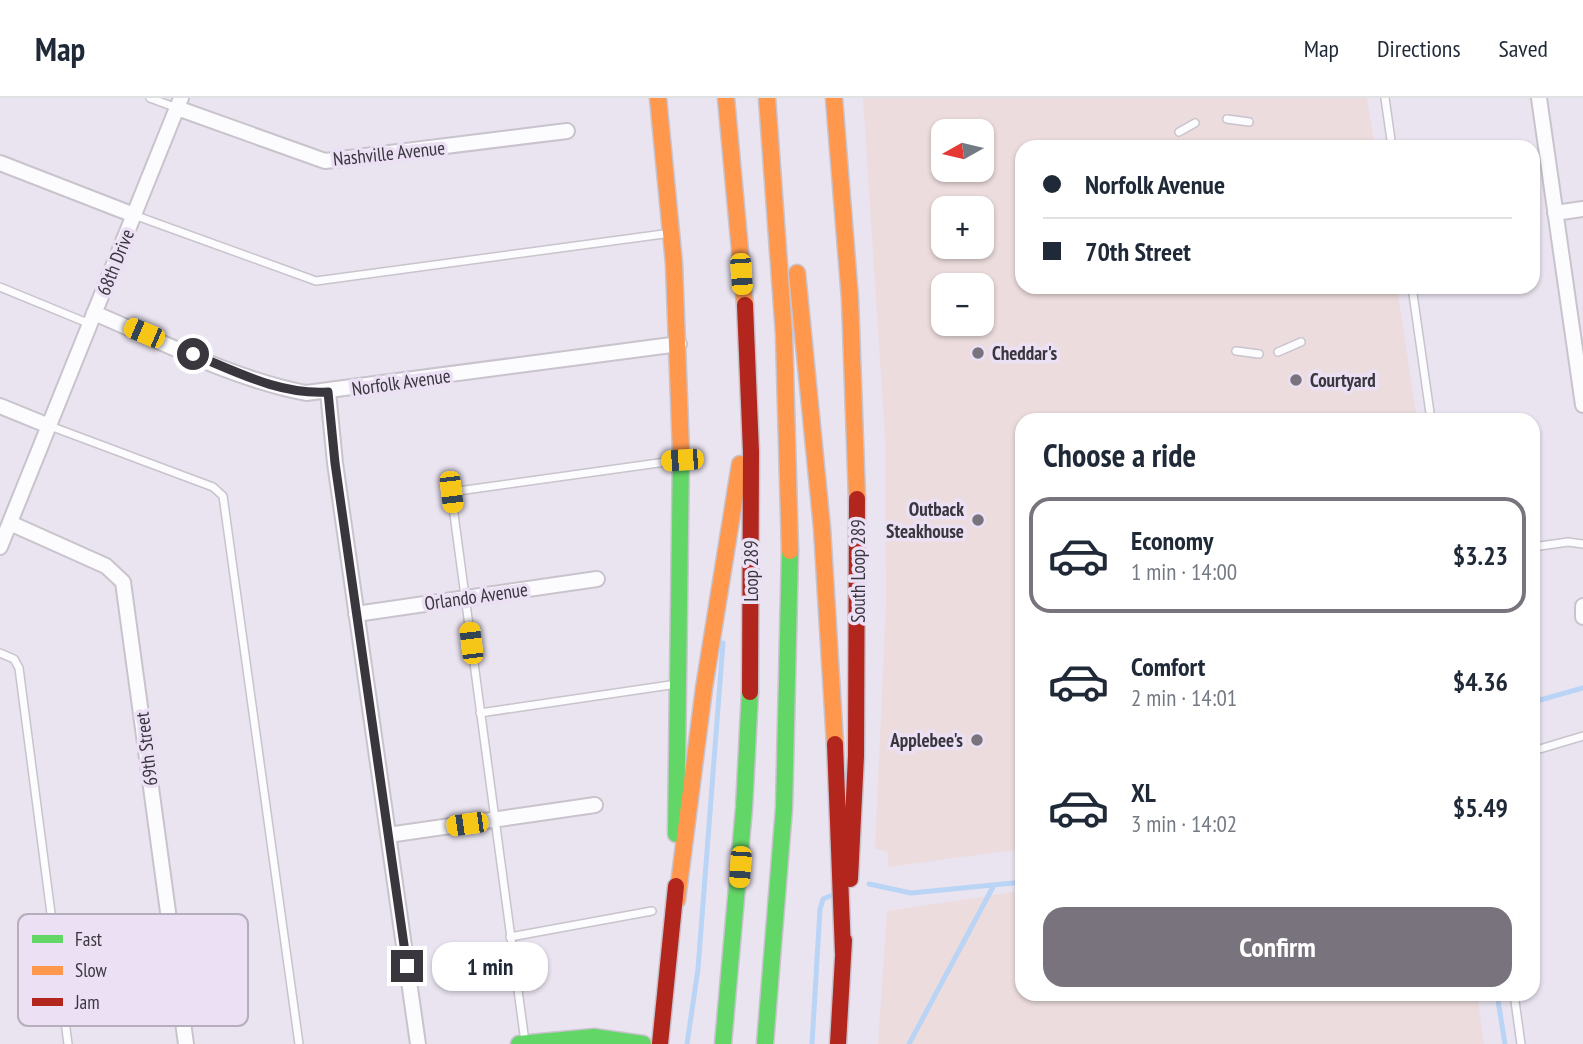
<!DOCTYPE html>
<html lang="en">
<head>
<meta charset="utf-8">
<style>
  :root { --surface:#fff; --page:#f6f6f7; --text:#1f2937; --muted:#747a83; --line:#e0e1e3; --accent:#78737c }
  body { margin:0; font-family:"PT Sans Narrow",sans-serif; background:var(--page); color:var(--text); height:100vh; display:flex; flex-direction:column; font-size:26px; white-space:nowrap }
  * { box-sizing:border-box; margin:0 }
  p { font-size:23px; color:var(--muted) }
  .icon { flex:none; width:38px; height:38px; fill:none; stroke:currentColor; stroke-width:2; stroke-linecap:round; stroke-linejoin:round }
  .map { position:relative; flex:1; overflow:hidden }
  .sheet { position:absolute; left:1015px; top:315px; width:525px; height:588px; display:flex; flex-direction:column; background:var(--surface); border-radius:21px; box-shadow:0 2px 5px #0004 }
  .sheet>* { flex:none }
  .banner { position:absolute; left:1015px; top:42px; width:525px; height:154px; border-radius:21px; box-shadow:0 2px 5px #0004; display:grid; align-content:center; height:154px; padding:0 28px; background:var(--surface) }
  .needle { width:46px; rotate:262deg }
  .buttons { position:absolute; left:931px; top:21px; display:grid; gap:14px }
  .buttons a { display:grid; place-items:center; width:63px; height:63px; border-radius:14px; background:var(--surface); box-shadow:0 2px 5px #0004; font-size:35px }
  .end { position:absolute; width:32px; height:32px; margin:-16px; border:9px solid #3a363e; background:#fff; box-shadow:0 0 0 4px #fff }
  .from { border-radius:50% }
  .bubble { position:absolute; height:49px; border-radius:21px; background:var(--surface); box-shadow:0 2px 5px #0004; font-size:23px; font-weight:600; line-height:49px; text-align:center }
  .car { position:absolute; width:21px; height:42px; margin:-21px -10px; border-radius:9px; box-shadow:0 0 5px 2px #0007; background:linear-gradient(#f5c518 24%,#345 0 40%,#f5c518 0 76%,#345 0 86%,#f5c518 0) }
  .banner b { display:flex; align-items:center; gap:24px; height:66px; font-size:26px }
  .banner b+b { border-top:2px solid var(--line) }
  .banner i { width:18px; height:18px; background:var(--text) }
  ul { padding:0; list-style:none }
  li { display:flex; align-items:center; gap:21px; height:116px; margin:0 14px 10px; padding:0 14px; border:4px solid transparent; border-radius:21px }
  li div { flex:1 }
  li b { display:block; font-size:26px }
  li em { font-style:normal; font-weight:600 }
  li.active { border-color:var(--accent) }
  li>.icon { width:63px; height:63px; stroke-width:1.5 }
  h2 { padding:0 28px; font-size:32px; line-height:84px }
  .primary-button { display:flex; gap:14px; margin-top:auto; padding:14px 28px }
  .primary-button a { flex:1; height:80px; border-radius:21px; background:var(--accent); color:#fff; font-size:28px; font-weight:600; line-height:80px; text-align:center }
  header { display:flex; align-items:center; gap:42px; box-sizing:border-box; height:98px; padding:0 35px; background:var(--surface); border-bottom:2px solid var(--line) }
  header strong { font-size:33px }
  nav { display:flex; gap:38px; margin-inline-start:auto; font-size:24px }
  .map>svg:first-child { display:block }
  .commercial { fill:#ecdcdd; fill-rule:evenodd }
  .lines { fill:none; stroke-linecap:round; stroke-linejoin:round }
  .stream { stroke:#bad4f5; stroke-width:5 }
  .lane-casing { stroke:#c8c3cc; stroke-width:10 }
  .street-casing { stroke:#c8c3cc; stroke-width:18 }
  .fast-casing { stroke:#c8c3cc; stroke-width:19 }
  .slow-casing { stroke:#c8c3cc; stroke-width:19 }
  .jam-casing { stroke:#c8c3cc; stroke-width:19 }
  .lane { stroke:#fcfbfd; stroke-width:7 }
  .street { stroke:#fcfbfd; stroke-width:14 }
  .fast { stroke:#63d668; stroke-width:16 }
  .slow { stroke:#ff974d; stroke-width:16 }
  .jam { stroke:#b3261e; stroke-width:16 }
  .route { stroke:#3a363e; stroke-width:9 }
  .poi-dot { fill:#78737c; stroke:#ebe0f4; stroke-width:2.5 }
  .labels { text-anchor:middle; stroke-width:7; stroke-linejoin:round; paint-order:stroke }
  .street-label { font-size:19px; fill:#3a363e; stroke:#ebe0f4 }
  .poi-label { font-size:19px; font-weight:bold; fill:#3a363e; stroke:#ebe0f4; text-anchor:start }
  .key { fill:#ebe0f4; stroke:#b6adbd; stroke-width:2 }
  .key-label { font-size:19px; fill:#3a363e }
</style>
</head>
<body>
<header>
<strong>Map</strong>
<nav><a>Map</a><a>Directions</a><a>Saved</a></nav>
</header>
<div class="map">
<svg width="1583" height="946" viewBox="0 0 1583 946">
  <rect width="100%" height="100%" fill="#eae4f0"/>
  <path class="commercial" d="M863,0H1367L1375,49H1022V189H1397L1417,322H1022V751L888,769V754L875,751L886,505L885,340ZM943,33H982V72H943ZM943,110H982V149H943ZM943,187H982V226H943Z
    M1022,793V896H1477L1484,946H878L887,813Z"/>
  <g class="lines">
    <path class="stream" d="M1533,604L1583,590
      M869,786L911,795L1022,784
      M1497,896L1505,946
      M687,946L698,871L723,545
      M812,946L820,811L823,801L830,798
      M909,946L994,787"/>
    <defs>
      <path id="lane" d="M150,0L177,10
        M1385,0L1392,49
        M1227,21L1249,24
        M1179,34L1195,25
        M134,117L316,183L671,135
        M0,189L90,226
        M1412,189L1431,322
        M1236,253L1259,256
        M1278,254L1301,244
        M50,328L213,389L223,398L299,946
        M1533,449L1568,444L1583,446
        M0,555L14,561L19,570L68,946
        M480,615L677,586
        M1533,653L1583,638
        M510,839L652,813
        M1514,896L1521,946
        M525,944L451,394L680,362"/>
      <path id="street" d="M1539,0L1583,307
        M177,10L325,63L567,33
        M0,65L134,117
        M1555,115L1583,111
        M94,215C163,244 233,281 306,295L679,246
        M328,294L335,365L418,946
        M0,308L49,328
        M10,425L106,468L123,484L186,946
        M0,449L181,0
        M1583,508V519
        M356,516L597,481
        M388,737L595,707"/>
      <path id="fast" d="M676,736L681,355
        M519,946L594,939L643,946
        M723,946L744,710L750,594
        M765,946L784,710L790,453"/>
      <path id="slow" d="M658,0L674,166L681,355
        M726,0L745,207
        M767,0L784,236L790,453
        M834,0L850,201L857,401
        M797,175L822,430L835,646
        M677,802L704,590L740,366"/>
      <path id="jam" d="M745,207L751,354L750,594
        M835,646L843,855
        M850,781L856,658L857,401
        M660,946L676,788
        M838,946L844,842"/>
    </defs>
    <use href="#lane" class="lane-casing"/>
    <use href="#street" class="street-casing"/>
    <use href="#fast" class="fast-casing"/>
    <use href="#slow" class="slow-casing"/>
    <use href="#jam" class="jam-casing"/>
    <use href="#lane" class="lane"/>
    <use href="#street" class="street"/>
    <use href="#fast" class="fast"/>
    <use href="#slow" class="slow"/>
    <use href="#jam" class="jam"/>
  </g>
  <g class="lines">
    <path class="route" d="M193,256C237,274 280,297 328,294L335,365L407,868"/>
  </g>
  <g class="poi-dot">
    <circle cx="978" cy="255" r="7"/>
    <circle cx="1296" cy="282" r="7"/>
    <circle cx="978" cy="422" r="7"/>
    <circle cx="977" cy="642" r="7"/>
  </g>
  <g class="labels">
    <g class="street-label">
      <text transform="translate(389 55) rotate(-6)" y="7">Nashville Avenue</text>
      <text transform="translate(115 164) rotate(-68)" y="7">68th Drive</text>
      <text transform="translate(401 284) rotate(-8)" y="7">Norfolk Avenue</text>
      <text transform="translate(751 473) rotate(-90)" y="7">Loop 289</text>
      <text transform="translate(858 473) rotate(-90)" y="7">South Loop 289</text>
      <text transform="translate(476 498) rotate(-8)" y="7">Orlando Avenue</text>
      <text transform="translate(146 651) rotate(-97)" y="7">69th Street</text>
    </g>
    <g class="poi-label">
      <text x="992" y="262">Cheddar's</text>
      <text x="1310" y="289">Courtyard</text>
      <text x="964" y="418" text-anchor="end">Outback<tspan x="964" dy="22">Steakhouse</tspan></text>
      <text x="963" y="649" text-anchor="end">Applebee's</text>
    </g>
  </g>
  <rect x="18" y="816" width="230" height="112" rx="10" class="key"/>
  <rect x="32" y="837" width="31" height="8" fill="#63d668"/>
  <rect x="32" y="868" width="31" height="9" fill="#ff974d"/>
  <rect x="32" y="900" width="31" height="8" fill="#b3261e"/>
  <g class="key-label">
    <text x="75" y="848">Fast</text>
    <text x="75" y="879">Slow</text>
    <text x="75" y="911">Jam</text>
  </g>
</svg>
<div class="buttons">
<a><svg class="needle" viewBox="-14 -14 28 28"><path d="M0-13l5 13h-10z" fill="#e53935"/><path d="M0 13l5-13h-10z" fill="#747a83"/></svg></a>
<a>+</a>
<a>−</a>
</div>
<i class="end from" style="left:193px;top:256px"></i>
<i class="end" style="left:407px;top:868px"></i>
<div class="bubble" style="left:432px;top:844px;width:116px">1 min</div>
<i class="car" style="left:741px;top:176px;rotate:176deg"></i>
<i class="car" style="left:144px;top:235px;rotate:293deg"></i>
<i class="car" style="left:682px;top:362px;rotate:266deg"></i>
<i class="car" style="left:451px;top:394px;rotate:173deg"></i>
<i class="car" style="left:471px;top:545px;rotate:353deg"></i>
<i class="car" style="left:467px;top:726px;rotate:262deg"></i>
<i class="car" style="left:740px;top:769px;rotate:184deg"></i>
<div class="banner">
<b><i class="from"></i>Norfolk Avenue</b>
<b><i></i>70th Street</b>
</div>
<section class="sheet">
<h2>Choose a ride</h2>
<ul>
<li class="active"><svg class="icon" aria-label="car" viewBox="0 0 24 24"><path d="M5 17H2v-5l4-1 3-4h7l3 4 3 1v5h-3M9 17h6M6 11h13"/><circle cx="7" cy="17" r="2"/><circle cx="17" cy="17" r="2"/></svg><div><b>Economy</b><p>1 min · 14:00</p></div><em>$3.23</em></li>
<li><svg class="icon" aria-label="car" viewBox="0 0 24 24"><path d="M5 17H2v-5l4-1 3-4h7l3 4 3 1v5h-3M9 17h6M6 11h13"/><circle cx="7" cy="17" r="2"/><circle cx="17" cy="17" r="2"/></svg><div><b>Comfort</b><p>2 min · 14:01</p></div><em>$4.36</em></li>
<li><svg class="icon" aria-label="car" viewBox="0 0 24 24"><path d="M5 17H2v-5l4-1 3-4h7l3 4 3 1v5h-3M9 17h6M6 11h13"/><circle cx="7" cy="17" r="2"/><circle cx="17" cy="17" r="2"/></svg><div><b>XL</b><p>3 min · 14:02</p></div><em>$5.49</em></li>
</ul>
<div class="primary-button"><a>Confirm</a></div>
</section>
</div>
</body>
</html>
